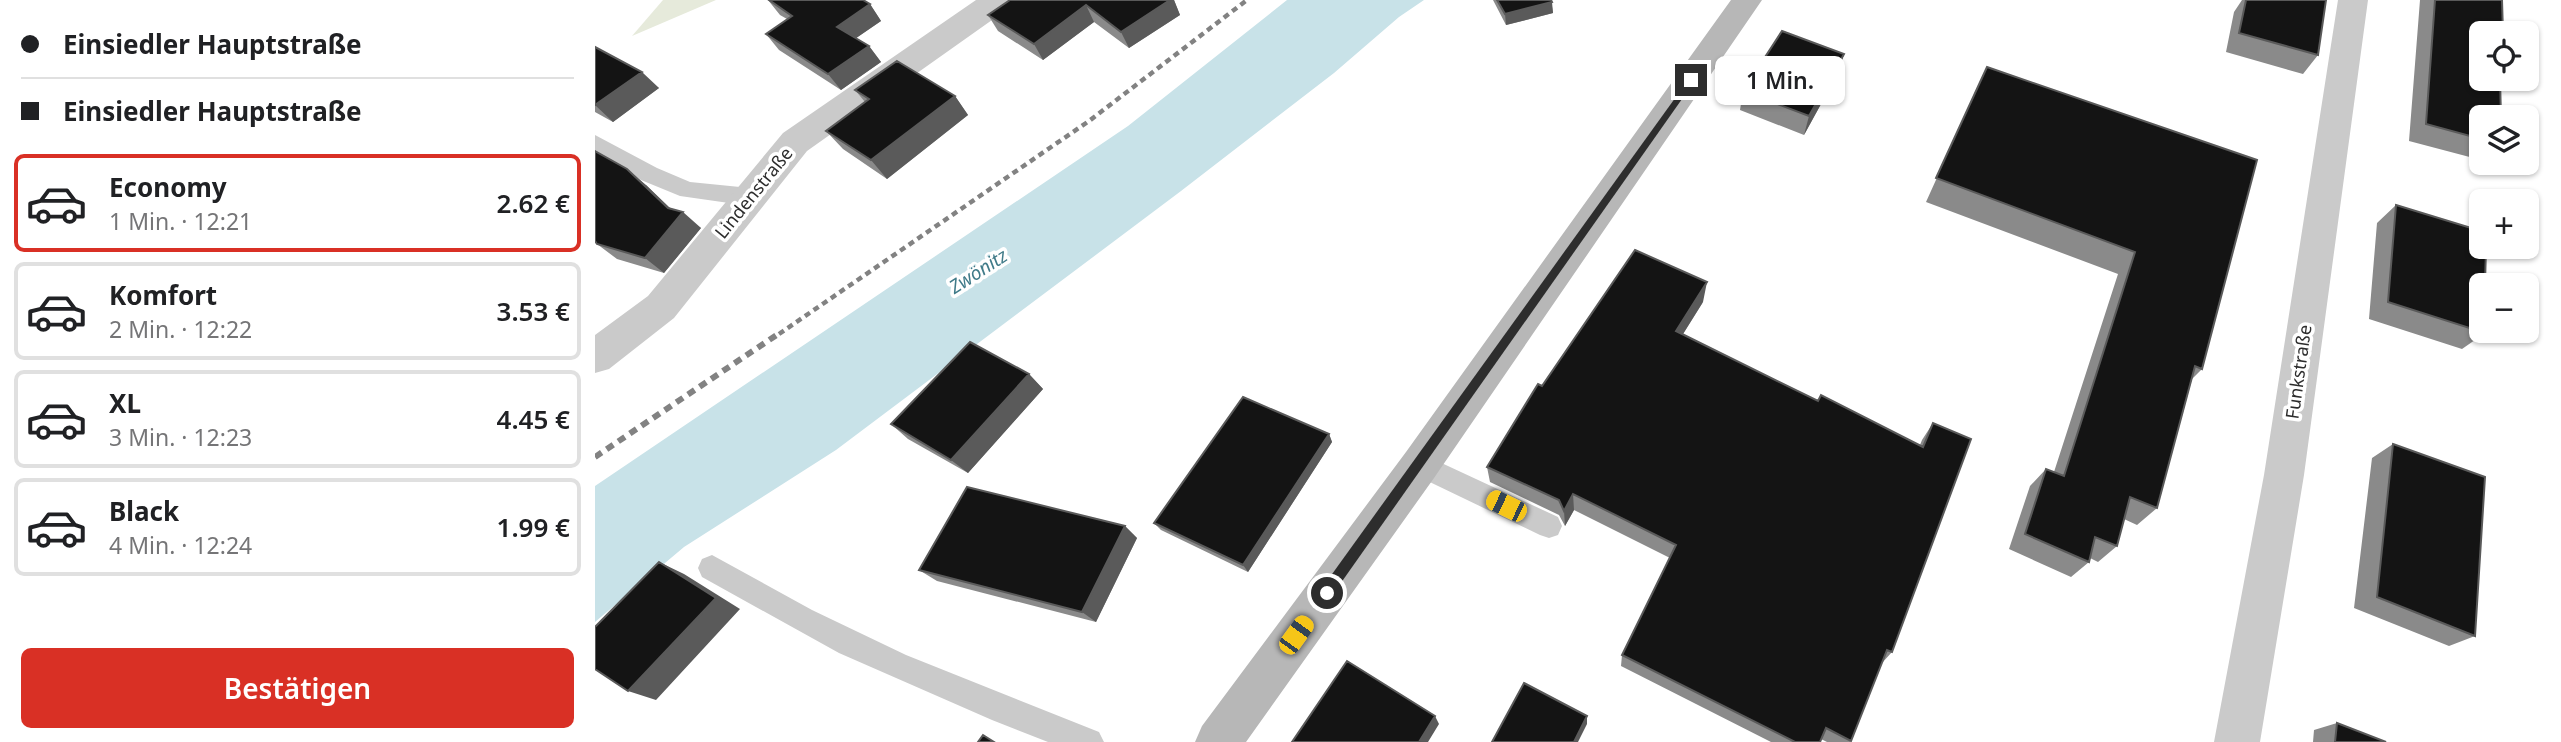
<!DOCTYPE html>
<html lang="de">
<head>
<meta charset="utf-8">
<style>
  :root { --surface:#fff; --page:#f2f2f2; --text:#202124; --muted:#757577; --line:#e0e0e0; --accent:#d93025 }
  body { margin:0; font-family:"Noto Sans",sans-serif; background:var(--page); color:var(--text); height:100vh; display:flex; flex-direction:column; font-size:26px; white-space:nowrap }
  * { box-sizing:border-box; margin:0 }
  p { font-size:23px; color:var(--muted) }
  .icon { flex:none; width:38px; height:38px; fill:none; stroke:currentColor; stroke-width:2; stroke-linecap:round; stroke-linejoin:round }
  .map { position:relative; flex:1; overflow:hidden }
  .panel { display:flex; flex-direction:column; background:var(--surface); width:595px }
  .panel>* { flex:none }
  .top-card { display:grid; align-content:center; height:154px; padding:0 21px; background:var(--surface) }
  .tools { position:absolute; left:1874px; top:21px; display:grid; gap:14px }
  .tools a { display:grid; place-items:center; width:70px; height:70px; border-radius:10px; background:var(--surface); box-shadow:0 2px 5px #0004; font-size:35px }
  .end { position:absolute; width:32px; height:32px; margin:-16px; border:9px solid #2d2d2d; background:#fff; box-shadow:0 0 0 4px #fff }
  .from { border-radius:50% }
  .bubble { position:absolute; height:49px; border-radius:10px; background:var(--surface); box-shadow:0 2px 5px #0004; font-size:23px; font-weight:600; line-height:49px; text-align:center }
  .car { position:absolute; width:21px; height:42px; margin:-21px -10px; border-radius:9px; box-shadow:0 0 5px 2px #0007; background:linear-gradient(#f5c518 24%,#345 0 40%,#f5c518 0 76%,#345 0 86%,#f5c518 0) }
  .top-card b { display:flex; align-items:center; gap:24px; height:66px; font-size:26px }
  .top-card b+b { border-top:2px solid var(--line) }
  .top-card i { width:18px; height:18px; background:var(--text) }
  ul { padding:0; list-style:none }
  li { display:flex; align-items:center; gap:21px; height:98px; margin:0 14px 10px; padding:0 7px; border:4px solid var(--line); border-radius:10px }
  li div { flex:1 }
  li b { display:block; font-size:26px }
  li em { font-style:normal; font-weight:600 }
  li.active { border-color:var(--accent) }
  li>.icon { width:63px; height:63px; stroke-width:1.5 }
  .cta { display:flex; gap:14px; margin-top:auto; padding:14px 21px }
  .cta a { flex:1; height:80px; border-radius:10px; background:var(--accent); color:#fff; font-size:28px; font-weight:600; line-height:80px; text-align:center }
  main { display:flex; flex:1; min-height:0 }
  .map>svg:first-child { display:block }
  .green { fill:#e6eadb }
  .water { fill:#c8e2e8 }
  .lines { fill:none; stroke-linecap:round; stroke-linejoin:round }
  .lane { fill:#cacaca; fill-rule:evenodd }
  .street { fill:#cacaca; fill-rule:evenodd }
  .secondary { fill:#b7b7b7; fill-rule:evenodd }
  .rail-far1 { stroke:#828282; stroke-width:4.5; stroke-dasharray:6 4.5; stroke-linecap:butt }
  .rail { stroke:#828282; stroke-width:6; stroke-dasharray:8 6; stroke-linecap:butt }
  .wall { fill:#8a8a8a }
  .shaded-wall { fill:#5a5a5a }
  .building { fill:#141414; stroke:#5a5a5a; stroke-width:2 }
  .route { fill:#2d2d2d }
  .labels { text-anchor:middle; stroke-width:7; stroke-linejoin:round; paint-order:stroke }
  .street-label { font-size:18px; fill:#2d2d2d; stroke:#fff }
  .water-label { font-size:19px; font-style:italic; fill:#407b89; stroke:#fff }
</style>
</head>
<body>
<main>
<section class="panel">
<div class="top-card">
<b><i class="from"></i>Einsiedler Hauptstraße</b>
<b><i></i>Einsiedler Hauptstraße</b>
</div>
<ul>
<li class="active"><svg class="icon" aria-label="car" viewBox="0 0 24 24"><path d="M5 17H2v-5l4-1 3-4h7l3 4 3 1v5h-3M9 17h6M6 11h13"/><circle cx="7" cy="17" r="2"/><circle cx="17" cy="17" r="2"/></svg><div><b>Economy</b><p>1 Min. · 12:21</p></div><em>2.62 €</em></li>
<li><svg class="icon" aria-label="car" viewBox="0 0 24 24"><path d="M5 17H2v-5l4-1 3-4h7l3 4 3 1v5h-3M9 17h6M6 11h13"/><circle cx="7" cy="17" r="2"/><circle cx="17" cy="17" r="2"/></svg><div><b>Komfort</b><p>2 Min. · 12:22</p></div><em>3.53 €</em></li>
<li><svg class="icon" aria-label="car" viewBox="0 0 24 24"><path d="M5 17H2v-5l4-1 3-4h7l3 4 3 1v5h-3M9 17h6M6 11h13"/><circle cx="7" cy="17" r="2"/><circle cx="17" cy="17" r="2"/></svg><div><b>XL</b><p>3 Min. · 12:23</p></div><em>4.45 €</em></li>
<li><svg class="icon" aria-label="car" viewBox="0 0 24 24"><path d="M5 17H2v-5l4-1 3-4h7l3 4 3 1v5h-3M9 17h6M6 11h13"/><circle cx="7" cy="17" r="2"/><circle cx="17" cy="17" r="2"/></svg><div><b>Black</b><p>4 Min. · 12:24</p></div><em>1.99 €</em></li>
</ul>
<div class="cta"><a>Bestätigen</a></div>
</section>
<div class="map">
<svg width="1966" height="742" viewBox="0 0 1966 742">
  <rect width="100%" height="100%" fill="#fff"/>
  <path class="green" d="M68,0H121L37,36Z"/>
  <path class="water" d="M692,0H829L804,17L739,73L586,191L241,450L89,547L0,622V486L533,126Z"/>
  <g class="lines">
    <path class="lane" d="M0,135L62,168L95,182L155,188L163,191L166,197L163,203L155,206L85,196L46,180L0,153Z
      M825,453L963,517L967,526L963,535L954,538L945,535L816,473L812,465L816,457Z
      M117,555L217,610L311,655L504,732L509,742H453L397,720L244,653L107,577L103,568L107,559Z"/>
    <path class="street" d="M381,0H418L414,8L212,151L79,318L14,369L0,373V335L53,296L188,133Z
      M1743,0H1773L1709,475L1665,742H1619L1669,475Z"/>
    <path class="secondary" d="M1136,0H1167L839,478L651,742H600L607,726L811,452Z"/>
    <path class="rail-far1" d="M184,334L494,121L652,0"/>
    <path class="rail" d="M0,457L186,332"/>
  </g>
  <path class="wall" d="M173,0H268L275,4L286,21L261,38L274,46L286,62L246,90L184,50L171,34L192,19L185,15Z
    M415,0H579L585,15L534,48L499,22L448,60L403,31L393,15Z
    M898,0H956L958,13L911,25Z
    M1647,0H1731L1723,55L1708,74L1631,52L1639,12Z
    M1825,0H1907L1886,117V160L1814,141Z
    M0,47L64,88L18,122L0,112Z
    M1249,54L1243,73L1209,135L1145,110L1148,91Z
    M1392,67L1662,160L1607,369L1597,379L1562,508L1542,525L1529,519L1522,546L1503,562L1495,558L1494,562L1476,577L1414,549L1435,486L1451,469L1459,472L1523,274L1331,202Z
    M260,90L360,96L373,115L292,179L248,149L231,131L270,102Z
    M51,185L76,209L106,228L69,273L22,259L2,244Z
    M1801,205L1890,333L1867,349L1774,319L1782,223Z
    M1108,302L1088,334L1223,401L1325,445L1327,440L1338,423L1297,652L1287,663L1255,742H1232L1226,739L1225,742H1176L1026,666L1027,655L1075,558L979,510L970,526L964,515L895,482L892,467Z
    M434,374L448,389L373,473L313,439L296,424Z
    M734,434L737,442L653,572L566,530L559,523Z
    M1798,444L1880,636L1854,646L1759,608L1777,458Z
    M530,526L542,538L501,622L342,581L324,570Z
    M1742,723L1791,742H1718L1719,730Z"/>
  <path class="shaded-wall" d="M575,0H579L585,15L534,48L526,32Z
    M957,2L958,13L911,25L910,14Z
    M275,4L286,21L254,43L242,27Z
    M491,5L499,22L448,60L439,44Z
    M274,46L286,62L246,90L233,74Z
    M1249,54L1243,73L1209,135L1214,116Z
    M47,72L64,88L18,122L0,105Z
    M360,96L373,115L292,179L276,160Z
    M32,169L51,185L84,217L88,212L106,228L69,273L50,258L73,208Z
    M1112,282L1108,302L1078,350L1081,331Z
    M434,374L448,389L373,473L356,460Z
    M734,434L737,442L653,572L648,565Z
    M978,494L979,510L970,526L969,511Z
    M530,526L542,538L501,622L487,612Z
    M64,562L89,574L145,609L61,700L33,691Z
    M840,716L844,724L833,742H824Z
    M992,716V724L983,742H979Z"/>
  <path class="building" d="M174,0H268L275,4L242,27L274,46L233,74L171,34L197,16Z
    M415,0H575L526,32L491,5L439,44L393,15Z
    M902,0H956L957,2L910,14Z
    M1651,0H1731L1723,55L1644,33Z
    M1840,0H1907L1908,33H1886V79H1905L1906,117H1886V139L1831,124Z
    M1187,31L1249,54L1214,116L1148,91Z
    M0,47L47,72L0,105Z
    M302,61L360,96L276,160L231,131L274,99L260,90Z
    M1392,67L1662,160L1607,369L1600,366L1562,508L1535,497L1522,546L1500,537L1494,562L1430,534L1451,469L1469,476L1540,252L1341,178Z
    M0,151L32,169L73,208L88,212L50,258L2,244L0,241Z
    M1801,205L1886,231V247H1891L1890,285H1886V331H1890V333L1793,302Z
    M1040,250L1112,282L1081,331L1223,401L1226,395L1328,447L1338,423L1376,439L1297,652L1292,650L1256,741L1231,728L1225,742H1200L1027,655L1081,545L978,494L969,511L964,500L892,467L943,384L947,386Z
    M375,342L434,374L356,460L296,424Z
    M648,397L734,434L648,565L559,523Z
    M1798,444L1890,477L1880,636L1782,597Z
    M372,487L530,526L487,612L324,570Z
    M64,562L121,598L33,691L0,669V627Z
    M752,661L840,716L824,742H697Z
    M929,683L992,716L979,742H897Z
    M1742,723L1791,742H1740Z
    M388,735L399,742H383Z"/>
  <path class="route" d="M1096,76L1099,82L736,597H727V588Z"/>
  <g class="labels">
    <g class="street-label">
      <text transform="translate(159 193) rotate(-51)" y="6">Lindenstraße</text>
      <text transform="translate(1704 372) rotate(-82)" y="6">Funkstraße</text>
    </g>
    <g class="water-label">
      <text transform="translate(383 271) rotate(-33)" y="7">Zwönitz</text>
    </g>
  </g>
</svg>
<div class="tools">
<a><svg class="icon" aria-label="locate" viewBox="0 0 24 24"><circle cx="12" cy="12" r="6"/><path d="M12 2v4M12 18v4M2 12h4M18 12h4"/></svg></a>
<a><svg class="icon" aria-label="layers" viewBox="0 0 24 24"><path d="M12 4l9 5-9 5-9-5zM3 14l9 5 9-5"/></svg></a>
<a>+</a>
<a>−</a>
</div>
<i class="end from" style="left:732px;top:593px"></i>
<i class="end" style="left:1096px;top:80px"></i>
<div class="bubble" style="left:1120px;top:56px;width:130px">1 Min.</div>
<i class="car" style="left:911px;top:506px;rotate:296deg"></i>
<i class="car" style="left:701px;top:635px;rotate:36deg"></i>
</div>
</main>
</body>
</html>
